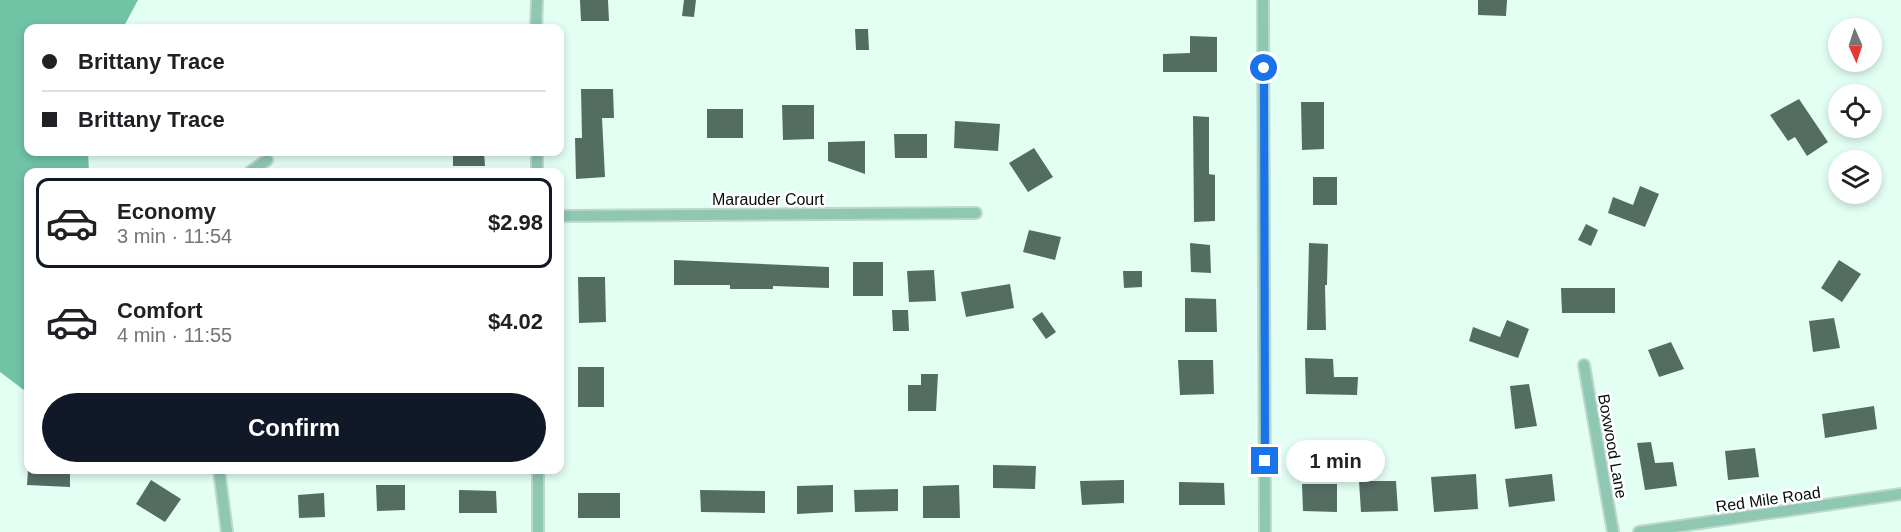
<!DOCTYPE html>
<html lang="en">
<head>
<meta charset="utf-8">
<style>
  :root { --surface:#fff; --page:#f2f2f2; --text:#202124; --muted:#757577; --line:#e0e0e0; --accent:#111827 }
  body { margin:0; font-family:Helvetica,sans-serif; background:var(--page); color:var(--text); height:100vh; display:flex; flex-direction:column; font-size:22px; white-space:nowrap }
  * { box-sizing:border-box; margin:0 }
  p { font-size:20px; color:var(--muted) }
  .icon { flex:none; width:33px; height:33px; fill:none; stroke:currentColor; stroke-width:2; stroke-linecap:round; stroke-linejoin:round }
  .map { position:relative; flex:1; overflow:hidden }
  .drawer { position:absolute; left:24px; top:168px; width:540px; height:306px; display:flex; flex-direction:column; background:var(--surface); border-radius:12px; box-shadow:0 3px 9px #0003 }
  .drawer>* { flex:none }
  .guide { position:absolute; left:24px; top:24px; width:540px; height:132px; border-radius:12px; box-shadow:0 3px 9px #0003; display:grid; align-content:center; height:132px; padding:0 18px; background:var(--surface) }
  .needle { width:39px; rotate:177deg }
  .buttons { position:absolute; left:1828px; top:18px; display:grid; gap:12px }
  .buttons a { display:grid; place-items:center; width:54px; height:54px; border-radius:50%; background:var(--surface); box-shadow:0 3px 9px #0003; font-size:30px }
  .end { position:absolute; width:27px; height:27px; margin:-14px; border:8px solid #1a73e8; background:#fff; box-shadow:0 0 0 3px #fff }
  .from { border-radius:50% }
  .bubble { position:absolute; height:42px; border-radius:21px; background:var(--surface); box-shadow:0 3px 9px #0003; font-size:20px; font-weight:600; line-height:42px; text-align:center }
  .guide b { display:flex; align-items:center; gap:21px; height:57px; font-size:22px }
  .guide b+b { border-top:2px solid var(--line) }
  .guide i { width:15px; height:15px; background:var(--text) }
  ul { padding:10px 0 0; list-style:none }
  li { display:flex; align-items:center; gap:18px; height:90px; margin:0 12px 9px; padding:0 6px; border:3px solid transparent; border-radius:12px }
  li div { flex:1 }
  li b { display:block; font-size:22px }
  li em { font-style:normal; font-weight:600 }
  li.active { border-color:var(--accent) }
  li>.icon { width:54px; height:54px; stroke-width:1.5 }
  .action { display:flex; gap:12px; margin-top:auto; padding:12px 18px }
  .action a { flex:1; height:69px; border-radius:36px; background:var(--accent); color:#fff; font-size:24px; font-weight:600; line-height:69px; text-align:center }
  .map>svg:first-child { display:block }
  .forest { fill:#70c3a5 }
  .building { fill:#546d63 }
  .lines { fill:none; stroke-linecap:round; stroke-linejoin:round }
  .minor-casing { stroke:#bfd8ce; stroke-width:14 }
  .minor { stroke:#8ec8b2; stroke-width:10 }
  .route { stroke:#1a73e8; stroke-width:8 }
  .labels { text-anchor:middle; stroke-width:5; stroke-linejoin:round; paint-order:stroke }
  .street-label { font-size:16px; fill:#050e0b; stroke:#fff }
</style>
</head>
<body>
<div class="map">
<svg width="1901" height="532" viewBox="0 0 1901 532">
  <rect width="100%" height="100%" fill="#e3fff3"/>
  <path class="forest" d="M0,0H138L123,28H28V152H88L89,172H28V393L0,372Z"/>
  <path class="building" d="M580,0H608L609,21H581Z
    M684,0H696L694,17L682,16Z
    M1478,0H1507L1506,16L1478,15Z
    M855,29H868L869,50H856Z
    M1190,36L1217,37V72H1163V54L1190,53Z
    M581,89H613L614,118H602L605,177L576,179L575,138H582Z
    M1799,99L1828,142L1807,156L1795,137L1788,141L1770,115Z
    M1301,102H1324V149L1302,150Z
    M782,105H814V139L783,140Z
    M707,109H743V138H707Z
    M1193,116L1209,117V174L1215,175V221L1194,222Z
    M955,121L1000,124L998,151L954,148Z
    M894,134H927V158H895Z
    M865,141V174L828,161V142Z
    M1034,148L1053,177L1028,192L1009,163Z
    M453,152H484L485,166H453Z
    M1313,177H1337V205H1313Z
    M1640,186L1659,194L1645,227L1608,213L1613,197L1633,205Z
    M1586,224L1598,230L1591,246L1578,240Z
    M1029,230L1061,237L1055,260L1023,252Z
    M1190,243L1210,245L1211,273L1191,272Z
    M1309,243L1328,244L1327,285H1325L1326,330H1307Z
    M674,260L829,267V288L773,286V289H730V285H674Z
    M1839,260L1861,274L1842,302L1821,288Z
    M853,262H883V296H853Z
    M934,270L936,301L909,302L907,271Z
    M1123,271H1142V287L1124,288Z
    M578,277H605L606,322L579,323Z
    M1010,284L1014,308L966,317L961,292Z
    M1561,288H1615V313H1562Z
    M1185,298L1216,299L1217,332H1185Z
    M892,310H908L909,331H893Z
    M1042,312L1056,332L1046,339L1032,319Z
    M1834,318L1840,348L1813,352L1809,321Z
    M1507,320L1529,329L1518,358L1469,341L1473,327L1500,337Z
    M1671,342L1684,369L1659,377L1648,350Z
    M1305,358L1333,359L1334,377H1358L1357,395L1306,394Z
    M1178,360H1213L1214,394L1180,395Z
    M578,367H604V407H578Z
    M921,374H938L936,411H908V385H921Z
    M1529,384L1537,426L1515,429L1510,386Z
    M1874,406L1877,429L1825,438L1822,414Z
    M1651,442L1655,463L1673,462L1677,486L1645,490L1637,443Z
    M1755,448L1759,477L1728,480L1725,451Z
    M993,465L1036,466L1035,489L993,488Z
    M28,470H70V487L27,485Z
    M1476,474L1478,509L1434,512L1431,477Z
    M1552,474L1555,501L1509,507L1505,479Z
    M151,480L181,499L165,522L136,504Z
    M1124,480V503L1082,505L1080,481Z
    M1359,481H1396L1398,511L1361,512Z
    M1179,482L1224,483L1225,505H1179Z
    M1302,484H1337V512L1303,511Z
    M376,485H405V510L377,511Z
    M833,485V512L797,514V486Z
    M959,485L960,518H923V486Z
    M898,489V511L855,512L854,490Z
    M459,490L496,491L497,513H459Z
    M700,490L765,491V513L701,512Z
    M324,493L325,517L299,518L298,495Z
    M578,493H620V518H578Z"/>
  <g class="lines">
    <defs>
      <path id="minor" d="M1263,0L1265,532
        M536,28L537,0
        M537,152V172
        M250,172L267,160
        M560,216L976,213
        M1584,365L1613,532
        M219,470L227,532
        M538,532V470
        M1639,532L1901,494"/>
    </defs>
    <use href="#minor" class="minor-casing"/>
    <use href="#minor" class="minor"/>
  </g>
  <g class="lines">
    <path class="route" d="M1264,68L1265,461"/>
  </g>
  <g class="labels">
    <g class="street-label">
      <text x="768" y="205">Marauder Court</text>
      <text transform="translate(1613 446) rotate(80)" y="6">Boxwood Lane</text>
      <text transform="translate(1768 499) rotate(-8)" y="6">Red Mile Road</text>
    </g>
  </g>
</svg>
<div class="buttons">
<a><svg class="needle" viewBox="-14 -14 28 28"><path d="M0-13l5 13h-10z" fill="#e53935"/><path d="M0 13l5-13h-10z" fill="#757577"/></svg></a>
<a><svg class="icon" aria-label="locate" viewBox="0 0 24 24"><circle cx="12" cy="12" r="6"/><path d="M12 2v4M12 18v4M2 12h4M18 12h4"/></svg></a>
<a><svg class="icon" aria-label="layers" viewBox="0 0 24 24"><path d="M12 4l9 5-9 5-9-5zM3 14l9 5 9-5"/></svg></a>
</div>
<i class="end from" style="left:1264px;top:68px"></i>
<i class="end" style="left:1265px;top:461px"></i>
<div class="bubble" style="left:1286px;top:440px;width:99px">1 min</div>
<div class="guide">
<b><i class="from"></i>Brittany Trace</b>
<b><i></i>Brittany Trace</b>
</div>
<section class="drawer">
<ul>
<li class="active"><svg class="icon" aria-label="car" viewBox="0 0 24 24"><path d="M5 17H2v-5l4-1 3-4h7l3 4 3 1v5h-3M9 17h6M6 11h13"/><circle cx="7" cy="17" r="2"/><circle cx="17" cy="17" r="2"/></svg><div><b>Economy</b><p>3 min · 11:54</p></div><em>$2.98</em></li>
<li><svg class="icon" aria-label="car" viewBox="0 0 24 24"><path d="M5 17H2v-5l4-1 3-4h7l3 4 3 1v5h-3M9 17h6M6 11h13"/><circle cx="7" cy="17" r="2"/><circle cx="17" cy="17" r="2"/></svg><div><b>Comfort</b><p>4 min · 11:55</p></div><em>$4.02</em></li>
</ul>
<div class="action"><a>Confirm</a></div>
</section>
</div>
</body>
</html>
